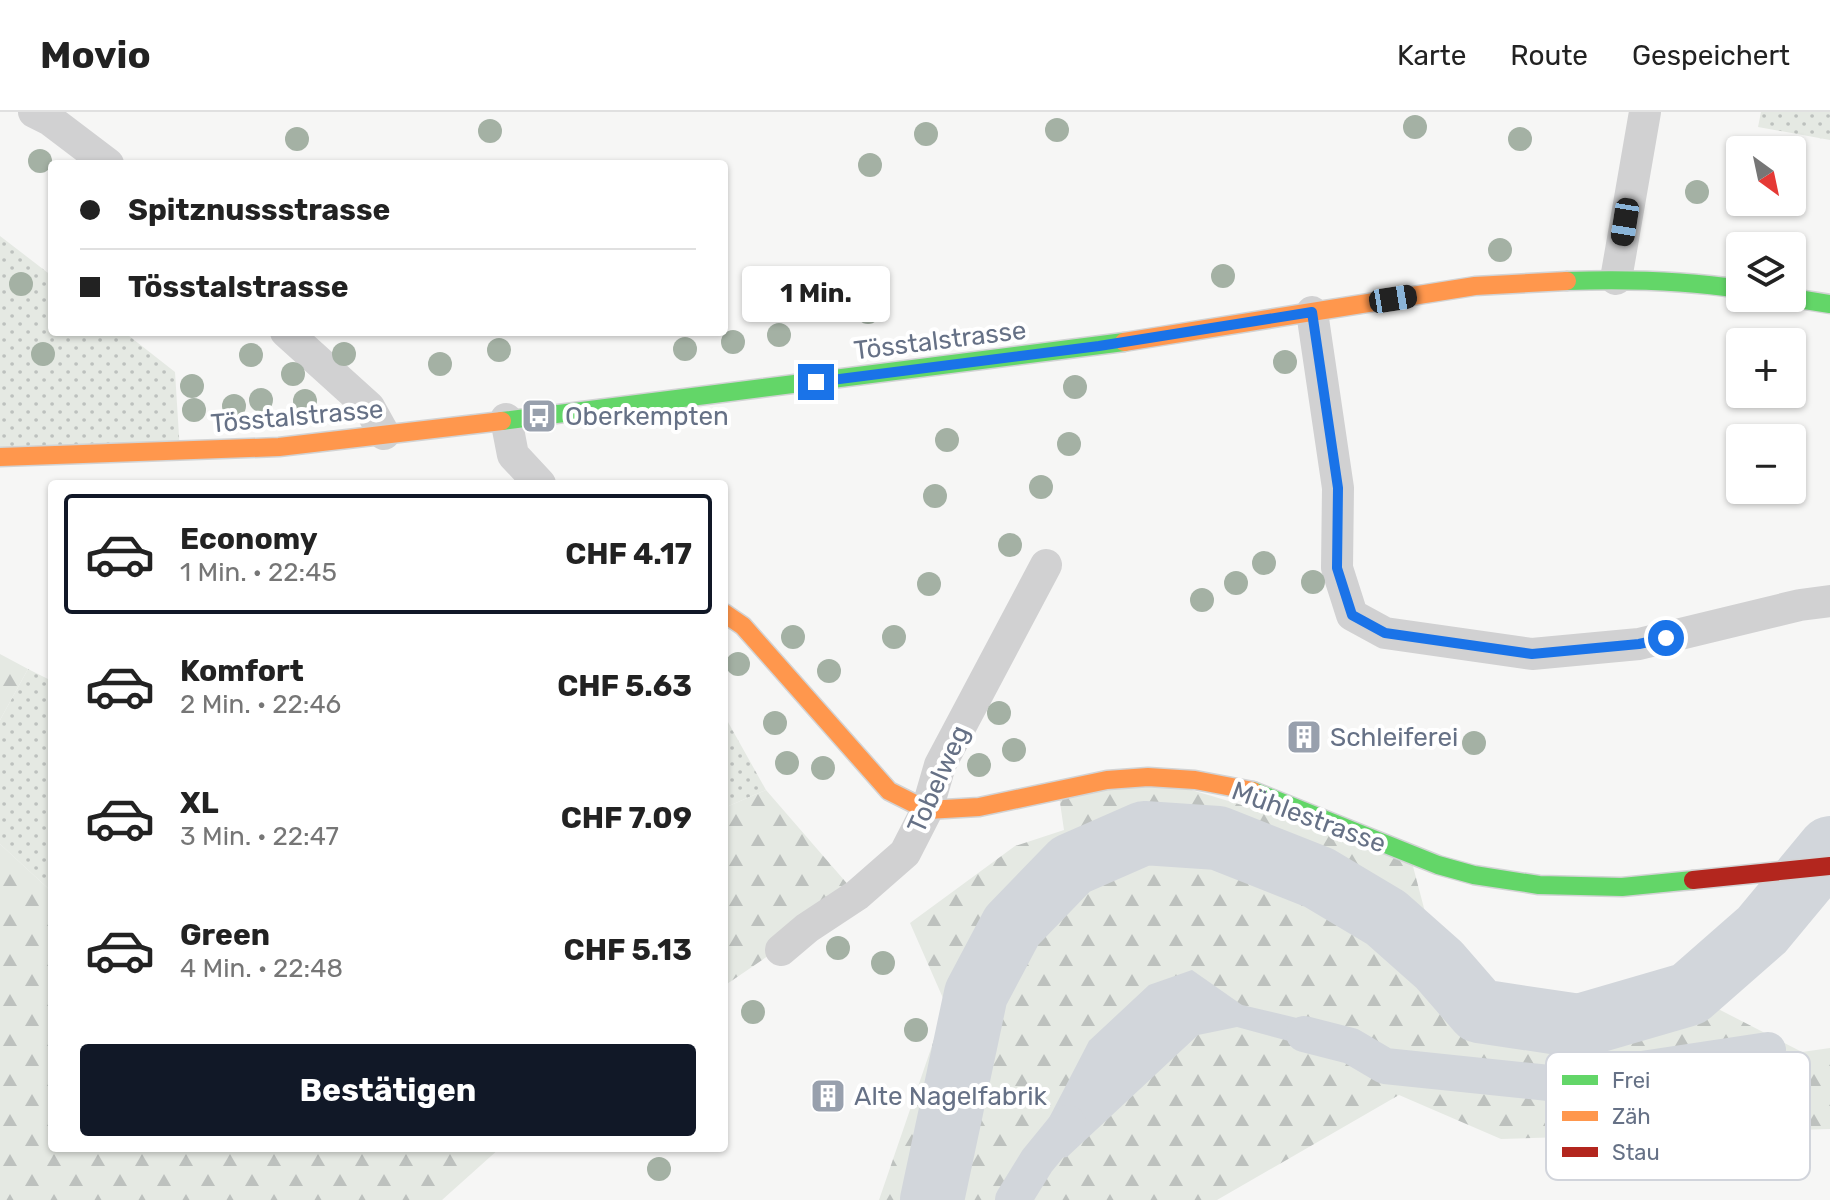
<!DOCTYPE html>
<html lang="de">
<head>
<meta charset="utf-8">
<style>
  :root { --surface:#fff; --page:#f6f6f6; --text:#222; --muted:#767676; --line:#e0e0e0; --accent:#111827 }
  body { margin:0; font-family:Rubik,sans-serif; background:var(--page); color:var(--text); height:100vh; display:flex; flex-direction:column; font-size:30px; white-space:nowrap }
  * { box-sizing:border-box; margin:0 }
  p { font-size:26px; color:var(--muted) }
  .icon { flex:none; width:44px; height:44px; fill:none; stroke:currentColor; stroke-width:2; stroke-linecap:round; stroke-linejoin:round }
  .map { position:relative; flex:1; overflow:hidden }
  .details { position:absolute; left:48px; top:368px; width:680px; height:672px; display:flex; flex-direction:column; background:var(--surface); border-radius:8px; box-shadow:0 2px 6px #0004 }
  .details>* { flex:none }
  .guide { position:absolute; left:48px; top:48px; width:680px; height:176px; border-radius:8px; box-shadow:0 2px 6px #0004; display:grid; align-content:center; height:176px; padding:0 32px; background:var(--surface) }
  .needle { width:52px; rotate:147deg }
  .fabs { position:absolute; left:1726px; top:24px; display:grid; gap:16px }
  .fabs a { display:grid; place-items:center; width:80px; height:80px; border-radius:8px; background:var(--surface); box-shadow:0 2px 6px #0004; font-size:40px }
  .end { position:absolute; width:36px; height:36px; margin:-18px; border:10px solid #1a73e8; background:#fff; box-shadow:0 0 0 4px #fff }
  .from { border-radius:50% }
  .bubble { position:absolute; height:56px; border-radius:8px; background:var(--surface); box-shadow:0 2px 6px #0004; font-size:26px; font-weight:700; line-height:56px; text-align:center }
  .car { position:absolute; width:24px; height:48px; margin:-24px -12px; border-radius:10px; box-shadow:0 0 6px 2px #0007; background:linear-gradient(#222 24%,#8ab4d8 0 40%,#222 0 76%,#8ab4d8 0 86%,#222 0) }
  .guide b { display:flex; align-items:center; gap:28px; height:76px; font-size:30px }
  .guide b+b { border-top:2px solid var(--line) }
  .guide i { width:20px; height:20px; background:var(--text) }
  ul { padding:14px 0 0; list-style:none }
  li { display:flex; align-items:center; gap:24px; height:120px; margin:0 16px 12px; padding:0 16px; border:4px solid transparent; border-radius:8px }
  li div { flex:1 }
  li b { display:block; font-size:30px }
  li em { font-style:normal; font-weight:700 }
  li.selected { border-color:var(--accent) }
  li>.icon { width:72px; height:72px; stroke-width:1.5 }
  .button { display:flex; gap:16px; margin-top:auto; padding:16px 32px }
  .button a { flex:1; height:92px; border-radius:8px; background:var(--accent); color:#fff; font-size:32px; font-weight:700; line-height:92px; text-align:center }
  header { display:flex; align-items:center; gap:48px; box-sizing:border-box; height:112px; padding:0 40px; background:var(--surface); border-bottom:2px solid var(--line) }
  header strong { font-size:38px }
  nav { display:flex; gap:44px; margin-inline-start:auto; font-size:28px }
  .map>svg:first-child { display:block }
  .grass { fill:url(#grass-dots) }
  .forest { fill:url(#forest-firs) }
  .water { fill:#d2d6db }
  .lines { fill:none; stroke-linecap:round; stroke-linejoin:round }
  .canal { stroke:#d2d6db; stroke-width:36 }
  .river { stroke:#d2d6db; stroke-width:64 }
  .fast-casing { stroke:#d2d3d4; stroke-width:21 }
  .slow-casing { stroke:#d2d3d4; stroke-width:21 }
  .jam-casing { stroke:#d2d3d4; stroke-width:21 }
  .street { stroke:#d1d1d2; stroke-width:32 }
  .fast { stroke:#63d668; stroke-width:18 }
  .slow { stroke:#ff974d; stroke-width:18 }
  .jam { stroke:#b3261e; stroke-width:18 }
  .tree { fill:#a4b1a4 }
  .route { stroke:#1a73e8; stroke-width:10 }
  .labels { text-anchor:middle; stroke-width:8; stroke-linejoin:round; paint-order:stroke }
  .street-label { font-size:26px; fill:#667186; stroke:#fff }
  .poi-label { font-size:26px; fill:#667186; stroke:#fff; text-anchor:start }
  .key { fill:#fff; stroke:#d1d4db; stroke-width:2 }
  .key-label { font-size:22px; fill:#667186 }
</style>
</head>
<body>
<header>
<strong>Movio</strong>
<nav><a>Karte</a><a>Route</a><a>Gespeichert</a></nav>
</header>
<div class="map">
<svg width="1830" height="1088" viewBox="0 0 1830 1088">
  <defs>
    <pattern id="grass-dots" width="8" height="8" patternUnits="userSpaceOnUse" patternTransform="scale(2)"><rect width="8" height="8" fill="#e5e9e3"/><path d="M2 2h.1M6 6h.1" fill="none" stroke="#bdc1be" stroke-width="1.8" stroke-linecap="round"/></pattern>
    <pattern id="forest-firs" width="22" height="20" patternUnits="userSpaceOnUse" patternTransform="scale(2)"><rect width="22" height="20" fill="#e5e9e3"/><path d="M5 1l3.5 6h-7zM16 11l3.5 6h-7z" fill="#bdc1be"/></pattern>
  </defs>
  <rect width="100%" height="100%" fill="#f6f6f5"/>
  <path class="grass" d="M1761,0H1830V28L1758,15Z
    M0,124L52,164V220H124L175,260L180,340L0,345Z
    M28,557L52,569V780L0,732V608Z
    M724,603L766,678L724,696Z"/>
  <path class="forest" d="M0,542L28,557L0,608Z
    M1148,665L1410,743L1439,853L1479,899L1579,914L1689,882L1802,940L1830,936V1017L1501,1027L1399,983L1217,1088H879L946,893L910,811L1015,734L1064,718L1058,677Z
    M766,678L857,783L724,874V696Z
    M0,732L52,780V1036H500L442,1088H0Z"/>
  <path class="water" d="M1192,858L1242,893L1297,906L1353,924L1344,944L1237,915L1198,923L1067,1045L1037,1049L1034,1035L1089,929L1149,873Z"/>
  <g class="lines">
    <path class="canal" d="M1304,922L1351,934L1385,954L1549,971L1768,938
      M1013,1088L1037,1049L1068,1011"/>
    <path class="river" d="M932,1088L976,882L1012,814L1071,753L1144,721L1218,726L1319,766L1386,806L1439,853L1479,899L1579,914L1689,882L1762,818L1830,736"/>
    <defs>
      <path id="fast" d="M1567,169C1626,167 1682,168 1740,177
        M1792,186L1830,192
        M502,309L1124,230
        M1253,679L1438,753L1474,763L1539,773L1622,775L1693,768"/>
      <path id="slow" d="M1124,230L1475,174L1567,169
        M0,345L279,335L502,309
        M724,501L743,514L889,679L927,698L979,695L1107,668L1148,665L1195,668L1253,679"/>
      <path id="jam" d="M1693,768L1830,754"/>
    </defs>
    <use href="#fast" class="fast-casing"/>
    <use href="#slow" class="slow-casing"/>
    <use href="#jam" class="jam-casing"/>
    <path class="street" d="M34,0L50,8L108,52
      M1616,167L1645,0
      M1312,200L1338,376L1337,456L1352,503L1385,521L1532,542L1639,532L1800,493L1830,489
      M286,220L369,295L384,322
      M506,307L513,343L540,372
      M781,838L807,816L857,783L905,741L927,698L940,653L1046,453"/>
    <use href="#fast" class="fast"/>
    <use href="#slow" class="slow"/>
    <use href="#jam" class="jam"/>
  </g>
  <g class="tree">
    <circle cx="1415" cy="15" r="12"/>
    <circle cx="1057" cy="18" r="12"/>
    <circle cx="490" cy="19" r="12"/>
    <circle cx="926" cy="22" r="12"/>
    <circle cx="297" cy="27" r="12"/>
    <circle cx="1520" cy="27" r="12"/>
    <circle cx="40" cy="49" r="12"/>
    <circle cx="870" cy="53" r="12"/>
    <circle cx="1697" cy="80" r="12"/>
    <circle cx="1500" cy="138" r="12"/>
    <circle cx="1223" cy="164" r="12"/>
    <circle cx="21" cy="172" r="12"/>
    <circle cx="868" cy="200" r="12"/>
    <circle cx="779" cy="223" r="12"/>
    <circle cx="733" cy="230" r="12"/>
    <circle cx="685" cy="237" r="12"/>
    <circle cx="499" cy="238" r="12"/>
    <circle cx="43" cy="242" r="12"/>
    <circle cx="344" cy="242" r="12"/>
    <circle cx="251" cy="243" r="12"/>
    <circle cx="1285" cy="250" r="12"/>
    <circle cx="440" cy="252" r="12"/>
    <circle cx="293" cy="262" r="12"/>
    <circle cx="192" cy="274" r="12"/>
    <circle cx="1075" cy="275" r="12"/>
    <circle cx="261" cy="288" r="12"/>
    <circle cx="305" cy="289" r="12"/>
    <circle cx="234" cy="294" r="12"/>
    <circle cx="194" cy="298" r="12"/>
    <circle cx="947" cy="328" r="12"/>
    <circle cx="1069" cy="332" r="12"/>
    <circle cx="1041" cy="375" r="12"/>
    <circle cx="935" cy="384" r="12"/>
    <circle cx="1010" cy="433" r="12"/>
    <circle cx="1264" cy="451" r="12"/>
    <circle cx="1313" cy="470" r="12"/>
    <circle cx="1236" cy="471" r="12"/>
    <circle cx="929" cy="472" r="12"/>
    <circle cx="1202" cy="488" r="12"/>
    <circle cx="793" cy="525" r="12"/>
    <circle cx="894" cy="525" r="12"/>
    <circle cx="738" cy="552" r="12"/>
    <circle cx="829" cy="559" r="12"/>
    <circle cx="999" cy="601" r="12"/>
    <circle cx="775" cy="611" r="12"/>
    <circle cx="1474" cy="631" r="12"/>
    <circle cx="1014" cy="638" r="12"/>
    <circle cx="787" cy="651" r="12"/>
    <circle cx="979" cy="653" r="12"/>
    <circle cx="823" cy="656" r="12"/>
    <circle cx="838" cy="836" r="12"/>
    <circle cx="883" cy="851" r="12"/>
    <circle cx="753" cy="900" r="12"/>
    <circle cx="916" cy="918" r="12"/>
    <circle cx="659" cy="1057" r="12"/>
  </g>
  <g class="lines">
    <path class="route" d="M816,270L1099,234L1312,200L1338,376L1337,456L1352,503L1385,521L1532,542L1639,532L1666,526"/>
  </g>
  <defs>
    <symbol id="bus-square" viewBox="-11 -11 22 22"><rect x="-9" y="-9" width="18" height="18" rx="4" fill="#98a0ad" stroke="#fff"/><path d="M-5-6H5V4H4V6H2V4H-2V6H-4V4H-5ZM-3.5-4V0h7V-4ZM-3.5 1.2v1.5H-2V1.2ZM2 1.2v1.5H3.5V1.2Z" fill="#fff"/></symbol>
    <symbol id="building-square" viewBox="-11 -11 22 22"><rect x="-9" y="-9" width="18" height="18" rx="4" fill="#98a0ad" stroke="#fff"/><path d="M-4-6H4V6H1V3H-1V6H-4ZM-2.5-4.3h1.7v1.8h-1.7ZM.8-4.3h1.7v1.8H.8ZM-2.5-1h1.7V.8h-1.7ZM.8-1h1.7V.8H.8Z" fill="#fff"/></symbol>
  </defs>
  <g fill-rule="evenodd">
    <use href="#bus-square" x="519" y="284" width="40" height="40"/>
    <use href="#building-square" x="1284" y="605" width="40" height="40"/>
    <use href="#building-square" x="808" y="964" width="40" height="40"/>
  </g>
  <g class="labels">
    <g class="street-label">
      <text transform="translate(940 228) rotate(-7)" y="9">Tösstalstrasse</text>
      <text transform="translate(297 304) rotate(-5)" y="9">Tösstalstrasse</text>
      <text transform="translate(938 667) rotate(-66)" y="9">Tobelweg</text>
      <text transform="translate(1309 705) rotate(20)" y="9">Mühlestrasse</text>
    </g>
    <g class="poi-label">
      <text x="565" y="313">Oberkempten</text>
      <text x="1330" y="634">Schleiferei</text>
      <text x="854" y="993">Alte Nagelfabrik</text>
    </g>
  </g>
  <rect x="1546" y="940" width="264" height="128" rx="12" class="key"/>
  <rect x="1562" y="963" width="36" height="10" fill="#63d668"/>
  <rect x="1562" y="999" width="36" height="10" fill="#ff974d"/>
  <rect x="1562" y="1035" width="36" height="10" fill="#b3261e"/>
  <g class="key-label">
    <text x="1612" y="976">Frei</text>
    <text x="1612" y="1012">Zäh</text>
    <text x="1612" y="1048">Stau</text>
  </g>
</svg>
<div class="fabs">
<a><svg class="needle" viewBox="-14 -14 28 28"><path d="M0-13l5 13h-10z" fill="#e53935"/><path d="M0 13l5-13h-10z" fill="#767676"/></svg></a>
<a><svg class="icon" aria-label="layers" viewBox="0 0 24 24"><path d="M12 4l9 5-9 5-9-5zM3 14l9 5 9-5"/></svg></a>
<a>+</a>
<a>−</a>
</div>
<i class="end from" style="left:1666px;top:526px"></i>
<i class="end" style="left:816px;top:270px"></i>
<div class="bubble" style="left:742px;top:154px;width:148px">1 Min.</div>
<i class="car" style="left:1625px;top:110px;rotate:189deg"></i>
<i class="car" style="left:1393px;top:187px;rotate:81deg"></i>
<div class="guide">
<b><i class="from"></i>Spitznussstrasse</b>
<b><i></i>Tösstalstrasse</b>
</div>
<section class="details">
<ul>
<li class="selected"><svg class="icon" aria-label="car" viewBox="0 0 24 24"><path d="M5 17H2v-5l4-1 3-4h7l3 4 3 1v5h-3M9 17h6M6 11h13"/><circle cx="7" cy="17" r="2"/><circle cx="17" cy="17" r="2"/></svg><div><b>Economy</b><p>1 Min. · 22:45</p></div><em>CHF 4.17</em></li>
<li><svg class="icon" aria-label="car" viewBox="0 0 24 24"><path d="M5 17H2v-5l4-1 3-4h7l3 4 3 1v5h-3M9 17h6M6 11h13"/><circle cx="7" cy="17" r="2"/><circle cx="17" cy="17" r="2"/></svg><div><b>Komfort</b><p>2 Min. · 22:46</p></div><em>CHF 5.63</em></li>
<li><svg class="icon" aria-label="car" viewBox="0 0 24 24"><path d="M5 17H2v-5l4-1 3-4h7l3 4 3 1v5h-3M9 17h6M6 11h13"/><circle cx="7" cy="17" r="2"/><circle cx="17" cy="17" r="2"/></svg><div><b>XL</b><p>3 Min. · 22:47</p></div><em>CHF 7.09</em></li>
<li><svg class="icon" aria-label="car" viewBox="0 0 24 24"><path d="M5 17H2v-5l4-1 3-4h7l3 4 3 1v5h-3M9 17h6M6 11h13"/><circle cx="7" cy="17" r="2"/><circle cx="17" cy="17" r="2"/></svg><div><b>Green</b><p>4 Min. · 22:48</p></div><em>CHF 5.13</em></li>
</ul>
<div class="button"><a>Bestätigen</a></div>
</section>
</div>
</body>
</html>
